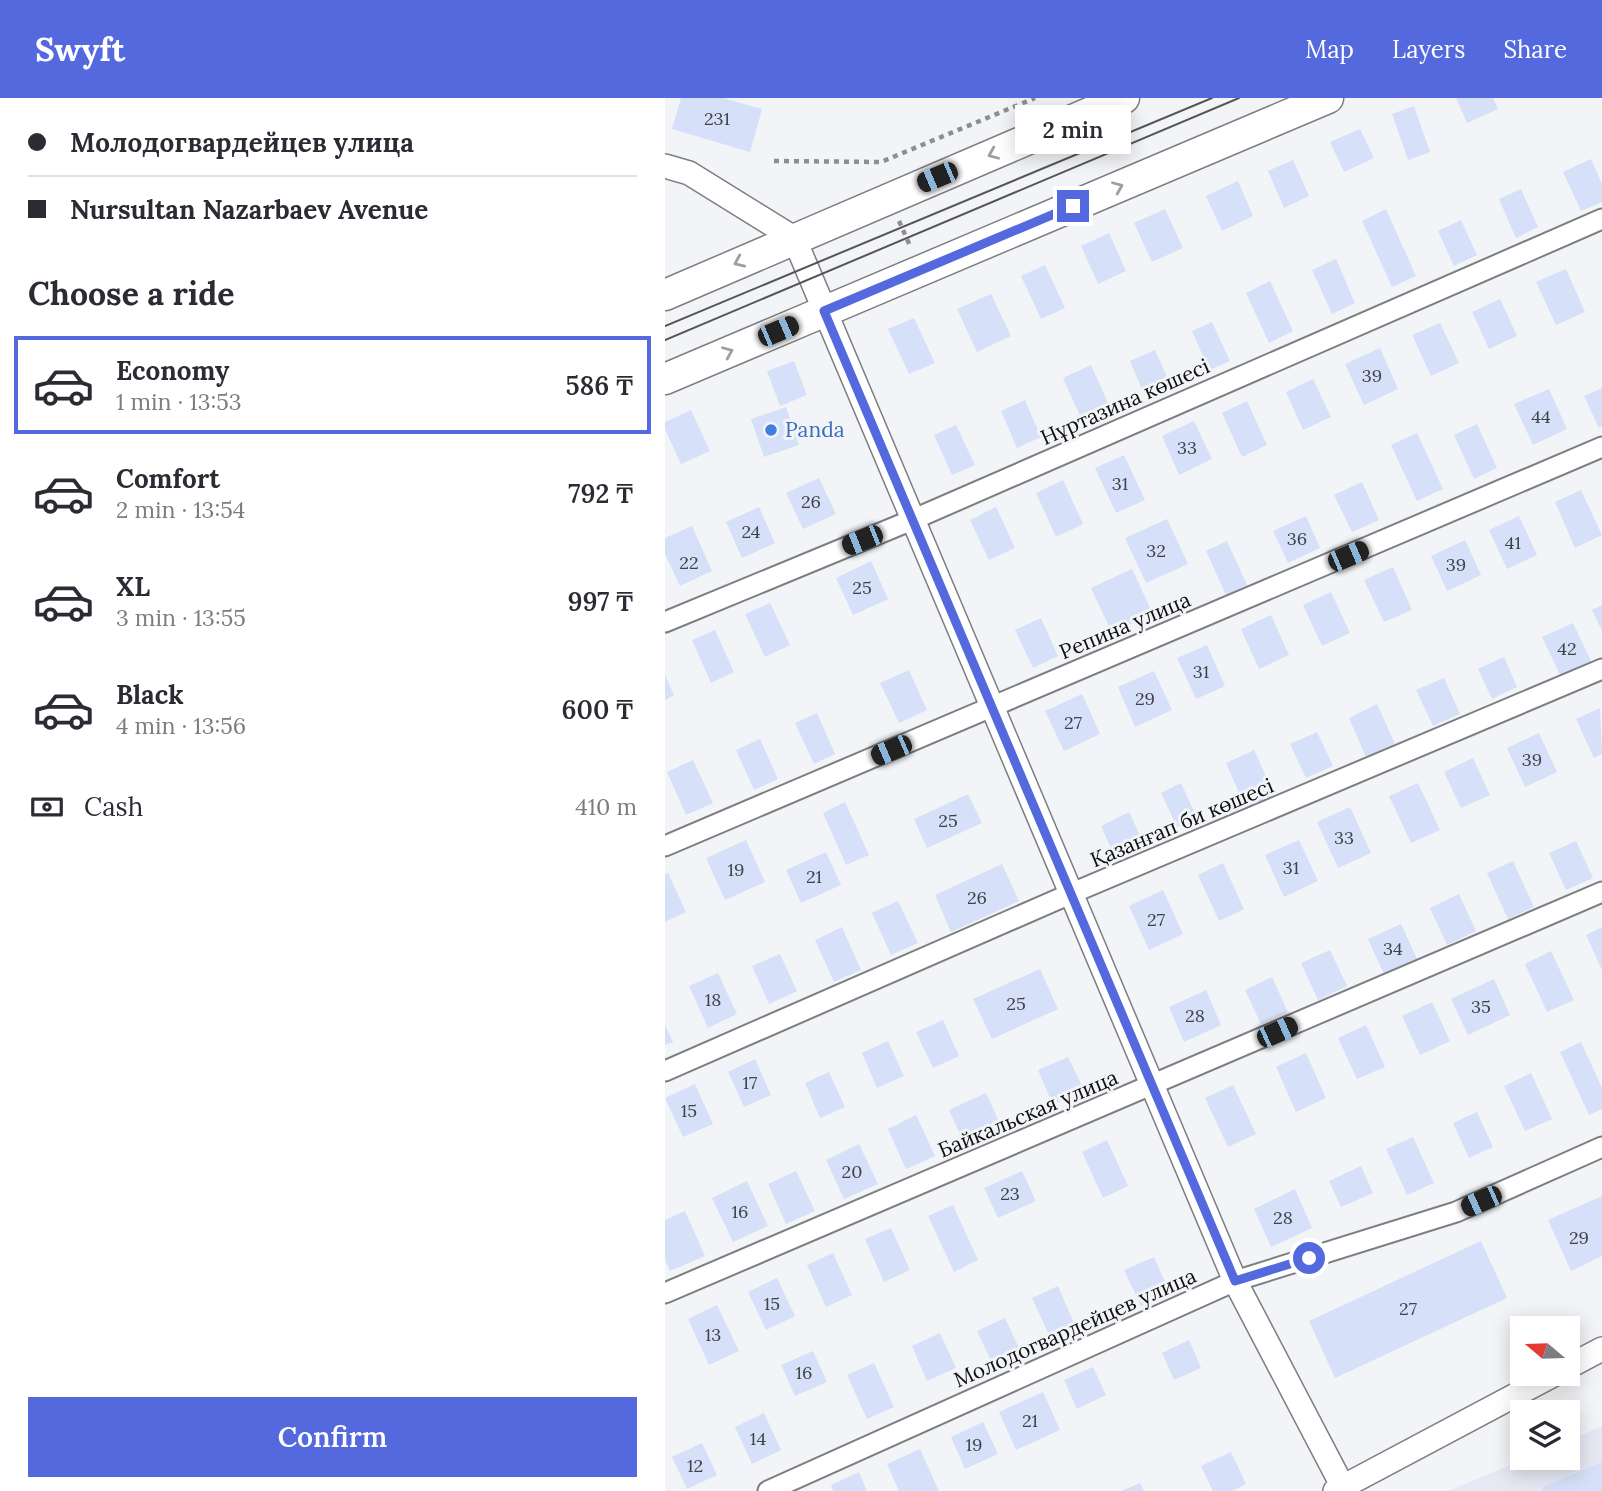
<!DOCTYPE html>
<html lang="en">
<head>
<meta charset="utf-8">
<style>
  :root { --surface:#fff; --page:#f2f2f3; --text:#2b2b33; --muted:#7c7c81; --line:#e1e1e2; --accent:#5569df }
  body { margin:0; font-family:Lora,serif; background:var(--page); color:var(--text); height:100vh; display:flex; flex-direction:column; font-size:26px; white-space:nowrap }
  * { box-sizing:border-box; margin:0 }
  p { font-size:23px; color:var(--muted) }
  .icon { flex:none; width:38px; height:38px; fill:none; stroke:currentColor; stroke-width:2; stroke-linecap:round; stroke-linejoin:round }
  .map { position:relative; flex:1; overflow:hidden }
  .details { display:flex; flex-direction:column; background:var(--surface); width:665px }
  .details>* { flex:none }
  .guide { display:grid; align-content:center; height:154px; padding:0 28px; background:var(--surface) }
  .needle { width:46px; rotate:289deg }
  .tools { position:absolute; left:845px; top:1218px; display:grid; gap:14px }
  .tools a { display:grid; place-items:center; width:70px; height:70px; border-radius:0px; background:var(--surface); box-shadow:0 4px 18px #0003; font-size:35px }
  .end { position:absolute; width:32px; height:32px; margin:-16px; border:9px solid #5569df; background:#fff; box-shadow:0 0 0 4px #fff }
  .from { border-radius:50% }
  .bubble { position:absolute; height:49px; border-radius:0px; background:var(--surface); box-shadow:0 4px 18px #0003; font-size:23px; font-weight:600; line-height:49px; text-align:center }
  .car { position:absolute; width:21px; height:42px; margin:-21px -10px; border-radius:9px; box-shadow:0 0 5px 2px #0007; background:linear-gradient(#222 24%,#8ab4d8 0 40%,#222 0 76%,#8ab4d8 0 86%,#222 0) }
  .guide b { display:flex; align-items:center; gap:24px; height:66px; font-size:26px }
  .guide b+b { border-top:2px solid var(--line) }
  .guide i { width:18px; height:18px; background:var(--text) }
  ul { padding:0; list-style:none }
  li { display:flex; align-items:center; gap:21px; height:98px; margin:0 14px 10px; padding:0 14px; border:4px solid transparent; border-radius:0px }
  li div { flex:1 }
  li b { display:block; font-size:26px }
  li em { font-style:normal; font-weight:600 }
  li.current { border-color:var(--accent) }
  li>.icon { width:63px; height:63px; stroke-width:1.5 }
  h2 { padding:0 28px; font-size:32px; line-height:84px }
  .pay { display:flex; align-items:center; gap:18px; height:77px; padding:0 28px; font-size:26px }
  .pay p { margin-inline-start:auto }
  .primary-button { display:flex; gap:14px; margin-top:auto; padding:14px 28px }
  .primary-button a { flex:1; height:80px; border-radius:0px; background:var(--accent); color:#fff; font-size:28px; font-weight:600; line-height:80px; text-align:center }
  header { display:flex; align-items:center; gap:42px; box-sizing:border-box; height:98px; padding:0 35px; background:var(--accent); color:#fff }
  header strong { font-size:33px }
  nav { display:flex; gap:38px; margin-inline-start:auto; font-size:24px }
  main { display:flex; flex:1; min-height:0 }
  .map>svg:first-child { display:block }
  .built { fill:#e6e9f4 }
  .building { fill:#d6e0f8 }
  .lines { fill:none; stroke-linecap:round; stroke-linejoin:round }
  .minor-casing { stroke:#7d7e81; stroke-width:23 }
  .tertiary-casing { stroke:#7d7e81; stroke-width:26 }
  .primary-casing { stroke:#7d7e81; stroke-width:33 }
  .path { stroke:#8d8e90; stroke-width:4.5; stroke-dasharray:5 5; stroke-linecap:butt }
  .minor { stroke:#fff; stroke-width:19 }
  .tertiary { stroke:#fff; stroke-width:23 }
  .primary { stroke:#fff; stroke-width:30 }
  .tram { stroke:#555557; stroke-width:2 }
  .oneway { stroke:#9f9f9f }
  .route { stroke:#5569df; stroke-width:9 }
  .shop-dot { fill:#3f7fe0; stroke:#f2f4f7; stroke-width:2.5 }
  .labels { text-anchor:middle; stroke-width:6; stroke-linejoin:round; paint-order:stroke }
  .number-label { font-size:18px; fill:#404249 }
  .street-label { font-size:21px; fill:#0e0e0f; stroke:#f2f4f7 }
  .shop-label { font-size:21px; fill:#366cbe; stroke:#f2f4f7; text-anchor:start }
</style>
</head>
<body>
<header>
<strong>Swyft</strong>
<nav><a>Map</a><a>Layers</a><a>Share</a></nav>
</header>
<main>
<section class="details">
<div class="guide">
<b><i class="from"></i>Молодогвардейцев улица</b>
<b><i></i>Nursultan Nazarbaev Avenue</b>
</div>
<h2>Choose a ride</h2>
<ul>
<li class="current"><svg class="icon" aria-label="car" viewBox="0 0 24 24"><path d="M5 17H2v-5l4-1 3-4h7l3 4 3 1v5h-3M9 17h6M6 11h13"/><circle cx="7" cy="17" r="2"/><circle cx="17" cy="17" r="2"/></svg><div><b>Economy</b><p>1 min · 13:53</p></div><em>586 ₸</em></li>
<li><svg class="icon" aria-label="car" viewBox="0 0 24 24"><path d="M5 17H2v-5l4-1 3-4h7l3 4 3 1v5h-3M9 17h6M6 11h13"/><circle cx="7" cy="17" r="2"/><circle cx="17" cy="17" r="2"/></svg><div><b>Comfort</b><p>2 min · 13:54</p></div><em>792 ₸</em></li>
<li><svg class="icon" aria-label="car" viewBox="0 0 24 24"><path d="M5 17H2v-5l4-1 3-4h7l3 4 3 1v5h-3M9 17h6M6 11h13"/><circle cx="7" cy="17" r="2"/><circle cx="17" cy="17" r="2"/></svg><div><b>XL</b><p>3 min · 13:55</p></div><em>997 ₸</em></li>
<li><svg class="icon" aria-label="car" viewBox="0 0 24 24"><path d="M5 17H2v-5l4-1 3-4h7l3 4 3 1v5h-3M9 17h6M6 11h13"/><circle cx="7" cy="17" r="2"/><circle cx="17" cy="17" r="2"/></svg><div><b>Black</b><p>4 min · 13:56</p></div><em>600 ₸</em></li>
</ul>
<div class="pay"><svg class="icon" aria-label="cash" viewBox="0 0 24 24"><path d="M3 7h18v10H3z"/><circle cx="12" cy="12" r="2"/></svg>Cash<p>410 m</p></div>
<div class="primary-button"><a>Confirm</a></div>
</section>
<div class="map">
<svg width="937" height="1393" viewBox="0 0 937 1393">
  <rect width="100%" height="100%" fill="#f2f4f7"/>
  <path class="built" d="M937,1328V1393H783L862,1360H903V1343Z"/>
  <path class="building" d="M16,0H58L97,11L85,54L7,31Z
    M791,0H828L833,11L802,25Z
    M749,8L765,54L743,62L727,16Z
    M695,31L709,60L679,74L665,44Z
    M926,61L937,86V104L916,113L898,74Z
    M628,62L644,98L619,110L603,73Z
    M573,83L588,118L557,133L541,98Z
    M856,91L873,129L851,140L834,101Z
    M500,111L518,150L487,164L469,125Z
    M721,111L751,178L727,189L697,123Z
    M796,122L812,157L789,168L773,133Z
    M444,135L461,173L433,186L416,148Z
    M671,161L690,205L667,216L647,172Z
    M380,167L400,210L376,221L356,178Z
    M901,171L920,214L891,227L871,184Z
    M605,183L628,233L604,245L581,195Z
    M326,196L346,238L312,254L292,211Z
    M835,201L852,238L824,251L807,214Z
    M249,220L270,265L244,276L223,231Z
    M547,224L565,263L544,272L527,233Z
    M775,225L794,265L766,278L747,237Z
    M715,250L733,291L699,307L680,266Z
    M490,252L502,279L477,291L465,263Z
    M129,263L142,297L115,308L102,273Z
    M426,267L444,307L416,320L398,280Z
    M648,281L666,319L638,332L621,294Z
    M937,290V328L934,330L919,298Z
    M884,291L902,331L868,347L849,306Z
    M360,302L376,339L352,350L336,313Z
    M582,303L602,347L577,359L557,315Z
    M121,309L134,347L99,359L86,321Z
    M26,312L45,353L16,366L0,331V324Z
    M529,323L547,361L514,377L497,338Z
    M812,326L832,370L809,381L789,337Z
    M291,327L310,367L287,377L269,337Z
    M752,335L778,391L752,403L726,347Z
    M459,357L480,402L451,415L430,370Z
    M154,380L171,416L138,431L121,395Z
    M398,382L418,426L391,439L371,395Z
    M697,384L714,422L687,434L669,397Z
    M916,392L937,437L910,450L890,404Z
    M94,409L110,445L77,460L61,424Z
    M331,409L350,450L324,462L305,422Z
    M641,418L655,450L623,465L608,433Z
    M854,418L872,457L842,471L824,432Z
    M502,421L523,466L481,485L460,440Z
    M27,428L47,473L15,488L0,456V440Z
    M800,442L816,477L782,493L766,458Z
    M562,443L582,487L561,497L541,453Z
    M206,463L223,501L188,517L171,480Z
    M728,469L747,512L719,524L699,482Z
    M467,471L488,516L447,535L426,490Z
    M666,494L685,535L657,548L638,507Z
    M105,505L125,547L100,559L80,516Z
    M937,507V533L927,512Z
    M606,517L624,557L594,571L576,531Z
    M376,520L393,558L368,570L350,532Z
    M908,525L926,563L895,577L877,539Z
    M50,532L69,574L46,585L27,542Z
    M542,547L560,588L531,601L512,560Z
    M839,559L852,589L827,601L813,571Z
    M244,572L262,612L234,625L215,585Z
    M489,573L507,612L470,629L453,589Z
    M0,577L9,597L0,602Z
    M779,580L795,616L768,628L751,592Z
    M417,596L435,636L399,653L380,613Z
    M712,606L730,646L701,659L684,620Z
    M935,610L937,656L929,660L911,621Z
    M152,615L170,656L149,666L130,625Z
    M652,634L668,668L641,680L625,646Z
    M874,635L892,674L860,689L842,650Z
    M95,641L113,681L89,692L71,652Z
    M589,652L610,698L581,711L561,665Z
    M808,660L825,697L796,710L779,674Z
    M28,662L48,705L21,717L2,674Z
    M516,685L532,720L512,729L496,695Z
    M753,685L775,732L746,745L724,698Z
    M303,696L317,725L262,750L249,721Z
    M180,704L204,757L181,767L158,715Z
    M685,709L706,755L673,770L652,724Z
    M464,714L478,744L449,757L436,728Z
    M81,742L100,784L60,802L41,760Z
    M634,742L653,783L619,799L600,757Z
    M911,743L928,780L901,792L884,755Z
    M161,754L176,787L136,805L121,772Z
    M848,763L869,809L843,821L822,775Z
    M558,765L579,811L554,823L533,777Z
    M337,766L354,803L286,834L270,797Z
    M3,775L21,814L0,824V776Z
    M498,792L518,836L484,852L464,808Z
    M794,796L811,833L782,847L765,810Z
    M233,803L253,845L226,857L207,815Z
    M736,826L752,861L719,876L703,841Z
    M177,829L196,872L169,884L150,842Z
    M937,829V872L921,837Z
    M665,852L682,888L653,902L636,865Z
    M886,853L909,902L882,914L860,866Z
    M115,856L132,893L104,906L87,868Z
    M375,871L393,911L327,941L308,901Z
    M53,875L72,916L43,930L24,888Z
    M607,879L623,914L596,926L580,892Z
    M829,881L845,917L803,937L786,901Z
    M541,892L556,927L519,944L504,909Z
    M767,904L785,943L755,957L737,918Z
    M278,922L294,958L268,970L251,934Z
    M0,927L8,944L0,947Z
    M701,927L720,969L692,981L673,940Z
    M223,943L239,978L212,990L197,955Z
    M916,944L937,990V1011L924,1017L895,954Z
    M641,955L661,1000L631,1014L611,969Z
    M403,959L419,992L388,1007L373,972Z
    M90,961L106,997L79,1009L63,974Z
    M164,974L180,1009L155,1020L140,985Z
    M866,975L887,1021L860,1033L839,988Z
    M30,986L48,1026L18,1039L0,1000Z
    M568,987L591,1036L563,1049L540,1000Z
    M321,995L336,1028L299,1045L284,1012Z
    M812,1014L828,1049L804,1060L788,1025Z
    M251,1017L270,1058L241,1071L223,1031Z
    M748,1039L769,1085L742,1097L721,1051Z
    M442,1042L463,1088L438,1100L417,1054Z
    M194,1046L213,1086L179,1101L161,1062Z
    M696,1068L708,1095L676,1109L664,1083Z
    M131,1073L150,1113L121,1126L103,1086Z
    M357,1073L371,1103L333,1120L319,1090Z
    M82,1083L103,1128L68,1144L47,1100Z
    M630,1091L647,1130L606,1149L589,1111Z
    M937,1098V1158L906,1173L883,1122Z
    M288,1107L313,1162L289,1174L263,1118Z
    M20,1113L40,1158L5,1173L0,1162V1122Z
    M226,1130L245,1172L219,1184L200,1141Z
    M816,1143L842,1200L670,1280L644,1223Z
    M168,1155L187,1197L161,1209L142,1167Z
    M489,1159L505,1195L476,1208L459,1172Z
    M112,1180L130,1218L101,1232L83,1194Z
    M393,1188L409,1225L384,1237L367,1200Z
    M52,1207L74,1253L44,1267L23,1221Z
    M340,1220L354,1250L326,1263L312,1233Z
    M275,1235L291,1270L262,1283L247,1248Z
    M524,1242L536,1270L509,1282L497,1255Z
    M148,1253L162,1284L130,1298L116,1267Z
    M209,1265L229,1309L202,1321L182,1277Z
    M428,1269L441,1297L412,1311L399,1282Z
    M378,1294L395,1332L351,1352L334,1314Z
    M99,1315L116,1352L87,1366L70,1329Z
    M318,1324L333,1356L300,1371L286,1339Z
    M37,1345L52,1377L22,1391L7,1359Z
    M255,1351L274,1393H234L222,1366Z
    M566,1354L581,1386L567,1393H548L536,1368Z
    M937,1364V1393H878L876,1390Z
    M194,1374L202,1393H168L166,1387Z
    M475,1385L479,1393H456Z"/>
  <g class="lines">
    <defs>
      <path id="minor" d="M0,524L247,422L937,121
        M0,748L937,349
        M0,973L405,796L937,571
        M0,1195L937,794
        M103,1393L570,1183L791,1114L937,1049"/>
      <path id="tertiary" d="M0,68L24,75L129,140L570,1183L680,1393
        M903,1269L937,1251
        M670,1393L890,1276"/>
      <path id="primary" d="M0,197L459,0
        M0,281L663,0"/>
    </defs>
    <use href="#minor" class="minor-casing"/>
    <use href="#tertiary" class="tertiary-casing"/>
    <use href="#primary" class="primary-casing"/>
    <path class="path" d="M109,63L216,64L370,0
      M234,123L246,150"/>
    <use href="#minor" class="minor"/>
    <use href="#tertiary" class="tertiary"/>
    <use href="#primary" class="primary"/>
    <path class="tram" d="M0,228L547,0
      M0,242L574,0"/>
  </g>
  <defs><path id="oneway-chevron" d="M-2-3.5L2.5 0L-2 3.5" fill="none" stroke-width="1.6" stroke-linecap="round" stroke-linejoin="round" transform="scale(1.75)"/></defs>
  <g class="oneway">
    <use href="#oneway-chevron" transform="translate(328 56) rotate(157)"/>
    <use href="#oneway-chevron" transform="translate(453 89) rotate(-23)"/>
    <use href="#oneway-chevron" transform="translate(74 164) rotate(156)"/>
    <use href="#oneway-chevron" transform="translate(63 254) rotate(-23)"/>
  </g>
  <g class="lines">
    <path class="route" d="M408,108L159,213L570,1183L644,1160"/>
  </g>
  <circle class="shop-dot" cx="106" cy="332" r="7"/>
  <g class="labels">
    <g class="number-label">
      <text x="52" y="27">231</text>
      <text x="707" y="284">39</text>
      <text x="876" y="325">44</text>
      <text x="522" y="356">33</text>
      <text x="455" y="392">31</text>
      <text x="146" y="410">26</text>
      <text x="86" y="440">24</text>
      <text x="632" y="447">36</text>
      <text x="848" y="451">41</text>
      <text x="491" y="459">32</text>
      <text x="24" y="471">22</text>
      <text x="791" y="473">39</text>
      <text x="197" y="496">25</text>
      <text x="902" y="557">42</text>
      <text x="536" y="580">31</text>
      <text x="480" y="607">29</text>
      <text x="408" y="631">27</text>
      <text x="867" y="668">39</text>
      <text x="283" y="729">25</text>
      <text x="679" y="746">33</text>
      <text x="626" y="776">31</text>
      <text x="71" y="778">19</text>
      <text x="149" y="785">21</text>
      <text x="312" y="806">26</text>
      <text x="491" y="828">27</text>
      <text x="728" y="857">34</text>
      <text x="48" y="908">18</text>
      <text x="351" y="912">25</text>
      <text x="816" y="915">35</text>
      <text x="530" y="924">28</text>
      <text x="85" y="991">17</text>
      <text x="24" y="1019">15</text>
      <text x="187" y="1080">20</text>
      <text x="345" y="1102">23</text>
      <text x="75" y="1120">16</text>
      <text x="618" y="1126">28</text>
      <text x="914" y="1146">29</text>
      <text x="107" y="1212">15</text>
      <text x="743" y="1217">27</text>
      <text x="48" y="1243">13</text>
      <text x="139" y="1281">16</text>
      <text x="365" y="1329">21</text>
      <text x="93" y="1347">14</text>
      <text x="309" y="1353">19</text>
      <text x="30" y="1374">12</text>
    </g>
    <g class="street-label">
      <text transform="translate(460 304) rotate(-24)" y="7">Нұртазина көшесі</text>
      <text transform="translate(460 528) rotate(-23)" y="7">Репина улица</text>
      <text transform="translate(517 725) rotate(-23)" y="7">Қазанғап би көшесі</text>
      <text transform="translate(363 1016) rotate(-23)" y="7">Байкальская улица</text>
      <text transform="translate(410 1230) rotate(-24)" y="7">Молодогвардейцев улица</text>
    </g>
    <g class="shop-label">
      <text x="120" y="339">Panda</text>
    </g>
  </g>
</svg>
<div class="tools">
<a><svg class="needle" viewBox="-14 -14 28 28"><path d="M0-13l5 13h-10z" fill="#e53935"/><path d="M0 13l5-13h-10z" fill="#7c7c81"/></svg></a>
<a><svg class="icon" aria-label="layers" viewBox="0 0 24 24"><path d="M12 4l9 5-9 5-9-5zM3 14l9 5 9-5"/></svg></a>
</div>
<i class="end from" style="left:644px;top:1160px"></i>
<i class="end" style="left:408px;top:108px"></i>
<div class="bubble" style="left:350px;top:7px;width:116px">2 min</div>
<i class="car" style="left:272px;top:79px;rotate:247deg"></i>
<i class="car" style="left:113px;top:233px;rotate:67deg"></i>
<i class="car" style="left:197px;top:442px;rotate:248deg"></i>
<i class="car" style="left:683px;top:458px;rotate:67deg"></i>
<i class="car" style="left:226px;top:652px;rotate:247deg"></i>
<i class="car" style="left:612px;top:934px;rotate:66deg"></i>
<i class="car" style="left:816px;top:1103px;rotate:246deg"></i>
</div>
</main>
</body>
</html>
